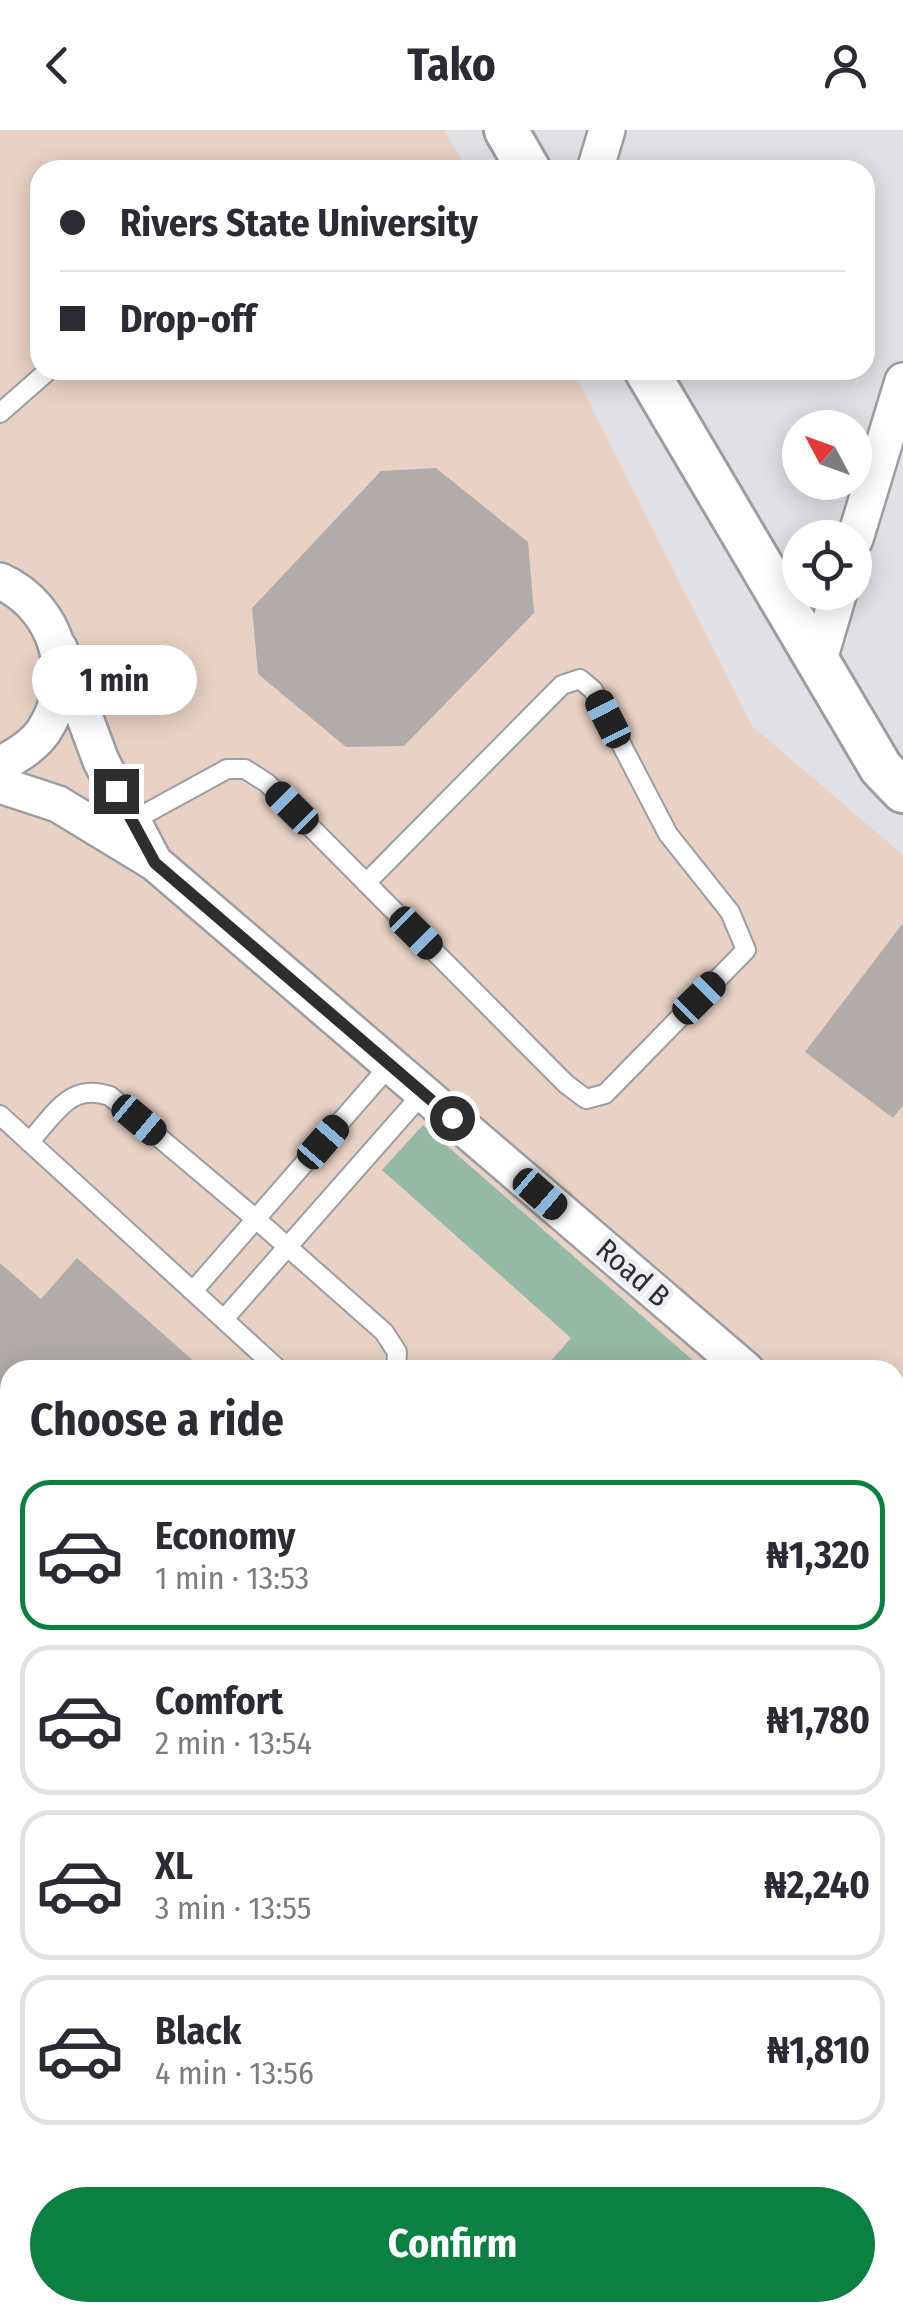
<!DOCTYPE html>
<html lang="en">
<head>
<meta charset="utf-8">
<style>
  :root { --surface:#fff; --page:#f2f2f3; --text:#2b2b33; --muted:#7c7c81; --line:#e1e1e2; --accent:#0b8043 }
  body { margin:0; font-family:"Fira Sans Condensed",sans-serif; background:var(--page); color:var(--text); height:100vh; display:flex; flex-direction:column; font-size:38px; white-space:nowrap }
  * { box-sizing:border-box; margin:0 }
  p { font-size:32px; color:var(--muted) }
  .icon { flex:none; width:55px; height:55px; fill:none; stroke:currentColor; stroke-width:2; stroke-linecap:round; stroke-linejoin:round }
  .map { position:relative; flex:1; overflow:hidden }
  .details { position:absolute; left:0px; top:1230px; width:905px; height:962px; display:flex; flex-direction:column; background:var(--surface); border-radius:30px 30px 0 0; box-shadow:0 5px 25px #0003 }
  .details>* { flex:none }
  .guide { position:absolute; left:30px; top:30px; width:845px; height:220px; border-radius:30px; box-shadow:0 5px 25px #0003; display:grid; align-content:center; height:220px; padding:0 30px; background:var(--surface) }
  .needle { width:65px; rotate:311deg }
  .tools { position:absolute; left:782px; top:280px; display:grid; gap:20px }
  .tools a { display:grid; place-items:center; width:90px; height:90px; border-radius:50%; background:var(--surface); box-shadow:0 5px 25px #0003; font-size:50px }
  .end { position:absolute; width:45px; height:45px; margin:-22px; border:12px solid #2e2e30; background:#fff; box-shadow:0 0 0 5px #fff }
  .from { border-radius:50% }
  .bubble { position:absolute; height:70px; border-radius:35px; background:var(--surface); box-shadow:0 5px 25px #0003; font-size:32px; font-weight:700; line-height:70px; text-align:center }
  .car { position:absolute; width:30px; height:60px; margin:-30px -15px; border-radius:12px; box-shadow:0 0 8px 2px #0007; background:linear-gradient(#222 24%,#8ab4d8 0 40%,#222 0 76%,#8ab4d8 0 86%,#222 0) }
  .guide b { display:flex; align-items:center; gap:35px; height:95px; font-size:38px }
  .guide b+b { border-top:2px solid var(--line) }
  .guide i { width:25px; height:25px; background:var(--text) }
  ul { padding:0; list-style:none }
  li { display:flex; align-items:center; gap:30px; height:150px; margin:0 20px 15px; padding:0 10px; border:5px solid var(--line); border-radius:30px }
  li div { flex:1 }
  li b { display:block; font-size:38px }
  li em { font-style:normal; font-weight:700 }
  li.on { border-color:var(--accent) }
  li>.icon { width:90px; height:90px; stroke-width:1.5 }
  h2 { padding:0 30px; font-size:45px; line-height:120px }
  .cta { display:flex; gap:20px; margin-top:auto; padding:20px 30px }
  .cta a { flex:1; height:115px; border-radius:60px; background:var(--accent); color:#fff; font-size:40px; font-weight:700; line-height:115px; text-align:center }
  header { display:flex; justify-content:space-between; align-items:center; height:130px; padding:0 30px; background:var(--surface); font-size:45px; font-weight:700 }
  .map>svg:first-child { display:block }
  .education { fill:#e8d2c5; fill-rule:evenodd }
  .green { fill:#95b9a7 }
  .building { fill:#b1acaa }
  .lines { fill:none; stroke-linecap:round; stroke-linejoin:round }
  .service-casing { stroke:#9c9da1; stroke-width:22 }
  .minor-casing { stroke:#9c9da1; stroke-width:40 }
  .tertiary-casing { stroke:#9c9da1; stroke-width:48 }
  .service { stroke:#fff; stroke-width:18 }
  .minor { stroke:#fff; stroke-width:35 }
  .tertiary { stroke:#fff; stroke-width:42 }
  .route { stroke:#2e2e30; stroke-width:12 }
  .labels { text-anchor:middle; stroke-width:10; stroke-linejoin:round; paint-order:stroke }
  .street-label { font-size:30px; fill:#2e2e30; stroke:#edeef2 }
</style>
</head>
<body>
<header><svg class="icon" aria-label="back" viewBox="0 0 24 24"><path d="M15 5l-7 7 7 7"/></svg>Tako<svg class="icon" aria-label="person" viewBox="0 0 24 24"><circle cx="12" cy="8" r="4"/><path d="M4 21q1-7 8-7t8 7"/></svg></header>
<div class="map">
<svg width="903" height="2192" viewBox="0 0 903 2192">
  <rect width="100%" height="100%" fill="#e0e0e5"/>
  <path class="education" d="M0,0H444L468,40H40V240H573L752,596L903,725V2192H0ZM10,1240H895V2182H10Z"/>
  <path class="green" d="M423,995L704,1240H543L571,1208L382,1040Z
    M895,1407L903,1414V1807L895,1815Z
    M10,1834V2182L134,2183L145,2192H0V1846Z"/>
  <path class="building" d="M436,338L528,412L534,483L404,616L346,617L258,544L252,478L381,341Z
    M903,793V975L893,988L805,922Z
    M77,1128L204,1240H10V1365L0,1357V1133L41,1169Z
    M903,1870V2006L901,2008L895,2002V1880Z
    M548,2182H608L600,2192H559Z
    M729,2182H762L774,2192H721Z"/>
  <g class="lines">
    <defs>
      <path id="service" d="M0,283L49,240
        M132,691L227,639H245L267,653L566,954L586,969L605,964L746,820L730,782L668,704L593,560L580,549L562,555L366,753
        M0,985L279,1240
        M29,1012C56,984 69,952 110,966L256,1089L384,1202L397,1222L396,1240
        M193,1161L390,935
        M224,1189L423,963
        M0,1520L10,1528"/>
      <path id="minor" d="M595,40L607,0
        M855,409L903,251
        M0,451C58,477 79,549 43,602C32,617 16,626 0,635
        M59,518L101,631L154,732
        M818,533L839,462
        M0,655L58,674L155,733L746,1240
        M895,1368L903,1375"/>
      <path id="tertiary" d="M506,0L529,40
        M646,240L881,638L903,661"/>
    </defs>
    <use href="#service" class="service-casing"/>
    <use href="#minor" class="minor-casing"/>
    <use href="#tertiary" class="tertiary-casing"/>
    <use href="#service" class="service"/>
    <use href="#minor" class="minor"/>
    <use href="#tertiary" class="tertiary"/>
  </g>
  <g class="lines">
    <path class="route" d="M116,661L155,733L452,988"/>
  </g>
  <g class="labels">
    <g class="street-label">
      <text transform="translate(633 1143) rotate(41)" y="10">Road B</text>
    </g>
  </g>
</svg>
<div class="tools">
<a><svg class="needle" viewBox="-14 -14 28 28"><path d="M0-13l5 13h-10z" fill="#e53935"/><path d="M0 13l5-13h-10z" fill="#7c7c81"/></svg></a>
<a><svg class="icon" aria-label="locate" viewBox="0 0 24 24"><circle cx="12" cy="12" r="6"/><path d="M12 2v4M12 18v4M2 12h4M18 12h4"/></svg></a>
</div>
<i class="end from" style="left:452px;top:988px"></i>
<i class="end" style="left:116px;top:661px"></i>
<div class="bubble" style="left:32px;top:515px;width:165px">1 min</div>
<i class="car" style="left:608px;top:589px;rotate:333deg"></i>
<i class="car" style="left:292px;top:678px;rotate:315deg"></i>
<i class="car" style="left:416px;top:803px;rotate:135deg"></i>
<i class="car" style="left:699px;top:868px;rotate:45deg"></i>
<i class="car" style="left:139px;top:990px;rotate:130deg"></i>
<i class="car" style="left:323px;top:1012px;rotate:41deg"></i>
<i class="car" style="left:540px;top:1064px;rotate:131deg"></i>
<div class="guide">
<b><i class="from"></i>Rivers State University</b>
<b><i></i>Drop-off</b>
</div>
<section class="details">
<h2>Choose a ride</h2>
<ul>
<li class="on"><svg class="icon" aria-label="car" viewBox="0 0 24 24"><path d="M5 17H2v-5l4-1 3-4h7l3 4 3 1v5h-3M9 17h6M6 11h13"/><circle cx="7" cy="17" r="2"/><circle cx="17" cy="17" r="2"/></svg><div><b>Economy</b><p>1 min · 13:53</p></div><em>₦1,320</em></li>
<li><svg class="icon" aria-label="car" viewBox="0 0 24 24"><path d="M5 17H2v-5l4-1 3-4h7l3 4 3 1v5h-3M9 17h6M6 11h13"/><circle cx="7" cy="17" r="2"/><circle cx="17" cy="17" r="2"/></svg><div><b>Comfort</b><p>2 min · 13:54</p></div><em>₦1,780</em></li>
<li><svg class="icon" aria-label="car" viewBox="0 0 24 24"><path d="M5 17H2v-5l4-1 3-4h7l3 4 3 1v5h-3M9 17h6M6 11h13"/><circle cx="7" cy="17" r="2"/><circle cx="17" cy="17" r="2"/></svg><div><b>XL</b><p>3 min · 13:55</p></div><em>₦2,240</em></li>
<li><svg class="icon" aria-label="car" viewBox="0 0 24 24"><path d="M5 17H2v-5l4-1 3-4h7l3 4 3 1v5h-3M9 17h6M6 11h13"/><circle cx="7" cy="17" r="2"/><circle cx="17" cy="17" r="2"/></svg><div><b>Black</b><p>4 min · 13:56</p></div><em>₦1,810</em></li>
</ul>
<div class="cta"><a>Confirm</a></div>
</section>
</div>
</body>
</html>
